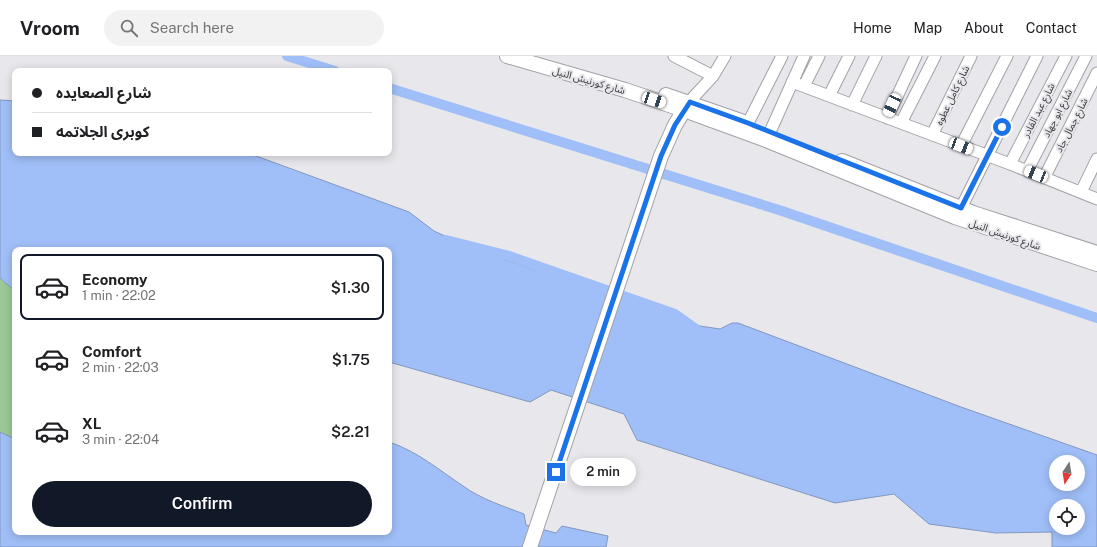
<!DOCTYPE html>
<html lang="en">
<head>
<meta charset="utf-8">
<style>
  :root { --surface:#fff; --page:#f2f2f2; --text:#202124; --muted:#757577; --line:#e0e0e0; --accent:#111827 }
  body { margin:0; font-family:"Public Sans","Noto Sans Arabic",sans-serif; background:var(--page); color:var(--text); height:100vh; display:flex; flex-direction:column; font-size:15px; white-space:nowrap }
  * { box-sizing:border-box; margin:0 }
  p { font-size:13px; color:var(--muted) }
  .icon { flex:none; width:22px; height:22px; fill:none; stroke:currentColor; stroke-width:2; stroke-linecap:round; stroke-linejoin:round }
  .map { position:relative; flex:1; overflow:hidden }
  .drawer { position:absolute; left:12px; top:191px; width:380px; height:288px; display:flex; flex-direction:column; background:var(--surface); border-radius:8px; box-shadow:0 2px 10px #0003 }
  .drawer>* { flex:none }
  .guide { position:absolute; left:12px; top:12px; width:380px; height:88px; border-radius:8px; box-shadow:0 2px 10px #0003; display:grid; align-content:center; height:88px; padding:0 20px; background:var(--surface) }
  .needle { width:26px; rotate:192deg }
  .fabs { position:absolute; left:1049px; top:399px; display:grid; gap:8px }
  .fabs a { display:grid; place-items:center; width:36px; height:36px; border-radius:50%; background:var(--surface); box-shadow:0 2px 10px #0003; font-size:20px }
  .end { position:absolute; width:18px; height:18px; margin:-9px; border:5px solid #1a73e8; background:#fff; box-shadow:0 0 0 2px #fff }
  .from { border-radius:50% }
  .bubble { position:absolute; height:28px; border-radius:14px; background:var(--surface); box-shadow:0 2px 10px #0003; font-size:13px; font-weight:600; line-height:28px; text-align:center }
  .car { position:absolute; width:12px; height:24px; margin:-12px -6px; border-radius:5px; box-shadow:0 0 3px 1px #0007; background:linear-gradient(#fff 24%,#345 0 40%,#fff 0 76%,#345 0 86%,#fff 0) }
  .guide b { display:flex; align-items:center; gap:14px; height:38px; font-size:15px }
  .guide b+b { border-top:1px solid var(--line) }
  .guide i { width:10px; height:10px; background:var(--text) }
  ul { padding:7px 0 0; list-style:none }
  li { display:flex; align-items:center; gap:12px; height:66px; margin:0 8px 6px; padding:0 12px; border:2px solid transparent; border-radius:8px }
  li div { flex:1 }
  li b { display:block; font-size:15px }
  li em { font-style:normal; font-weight:600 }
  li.current { border-color:var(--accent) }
  li>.icon { width:36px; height:36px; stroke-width:1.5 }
  .primary-button { display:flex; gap:8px; margin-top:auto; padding:8px 20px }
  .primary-button a { flex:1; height:46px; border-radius:24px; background:var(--accent); color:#fff; font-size:16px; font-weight:600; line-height:46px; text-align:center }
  header { display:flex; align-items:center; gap:24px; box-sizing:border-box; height:56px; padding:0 20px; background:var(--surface); border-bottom:1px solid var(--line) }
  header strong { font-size:19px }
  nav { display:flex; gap:22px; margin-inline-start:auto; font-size:14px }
  .search { width:280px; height:36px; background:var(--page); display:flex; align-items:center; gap:10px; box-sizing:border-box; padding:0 14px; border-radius:22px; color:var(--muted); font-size:15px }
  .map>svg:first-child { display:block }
  .green { fill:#9bc896 }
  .water { fill:#a0bff8; stroke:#8197bf; fill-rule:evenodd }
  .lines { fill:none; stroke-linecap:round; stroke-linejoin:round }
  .canal { stroke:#a0bff8; stroke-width:10 }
  .minor-casing { stroke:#a2a1a6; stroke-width:13 }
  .major-casing { stroke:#a2a1a6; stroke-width:16 }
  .minor { stroke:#fff; stroke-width:11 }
  .major { stroke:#fff; stroke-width:14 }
  .route { stroke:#1a73e8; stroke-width:5 }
  .labels { text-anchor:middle; stroke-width:4; stroke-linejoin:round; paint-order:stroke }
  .street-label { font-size:10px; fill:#39393b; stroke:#e8e7ec }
</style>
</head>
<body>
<header>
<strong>Vroom</strong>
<div class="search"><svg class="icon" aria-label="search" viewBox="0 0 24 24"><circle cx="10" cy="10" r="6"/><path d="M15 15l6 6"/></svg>Search here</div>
<nav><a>Home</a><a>Map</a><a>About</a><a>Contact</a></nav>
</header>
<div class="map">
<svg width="1097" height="491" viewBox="0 0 1097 491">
  <rect width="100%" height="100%" fill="#e8e7ec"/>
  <path class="green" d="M0,222L15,235V383L0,376Z"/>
  <path class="water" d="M0,44L15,45V97H248L409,156L434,175L471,192L700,270L720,273L732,267H738L961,351L1097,399V491H1052V476L996,477L929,468L894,438L835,447L637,384L624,358L551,334L530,346L389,306V194H15V235L0,222ZM1056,406H1078V428H1056ZM1056,450H1078V472H1056Z
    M0,376L15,383V476H389V386C417,395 439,414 463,430C481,443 503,450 524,458L526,469L556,477L562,470L608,480L606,491H0Z"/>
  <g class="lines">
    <path class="canal" d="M287,0L335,15
      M389,32L779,154L1097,262
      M446,184L509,200L675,258L696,273"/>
    <defs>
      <path id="minor" d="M674,0L713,20
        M792,26L1010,108L1097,143
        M804,30L819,0
        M829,40L849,0
        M689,46L713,20L725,0
        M852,49L876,0
        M887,62L916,0
        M748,67L782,0
        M901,67L935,0
        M770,76L804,0
        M932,79L971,0
        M961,90L1007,0
        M1010,108L1066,0
        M1027,115L1086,0
        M1044,122L1097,17
        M1081,136L1097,103
        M961,152L1037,0"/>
      <path id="major" d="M507,0L625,34L684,54L766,84L955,161L1097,208
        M666,39L744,66
        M842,105L973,157L1097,197
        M530,491L661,100L675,69L688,48"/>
    </defs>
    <use href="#minor" class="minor-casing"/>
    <use href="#major" class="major-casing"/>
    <use href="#minor" class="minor"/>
    <use href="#major" class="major"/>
  </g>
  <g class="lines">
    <path class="route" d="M556,416L661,100L675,69L690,46L748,67L961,152L1002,71"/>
  </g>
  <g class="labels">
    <g class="street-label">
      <text transform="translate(589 24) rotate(16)" y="4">شارع كورنيش النيل</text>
      <text transform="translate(952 39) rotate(-64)" y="4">شارع كامل عطوه</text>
      <text transform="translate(1038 54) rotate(-63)" y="4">شارع عبد القادر</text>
      <text transform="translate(1057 57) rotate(-63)" y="4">شارع ابو جهاد</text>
      <text transform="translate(1071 69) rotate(-63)" y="4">شارع جمال جاد</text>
      <text transform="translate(1005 178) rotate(19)" y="4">شارع كورنيش النيل</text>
    </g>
  </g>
</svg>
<div class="fabs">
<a><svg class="needle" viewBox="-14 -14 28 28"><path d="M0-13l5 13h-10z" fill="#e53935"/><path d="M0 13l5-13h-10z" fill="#757577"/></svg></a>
<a><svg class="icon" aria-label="locate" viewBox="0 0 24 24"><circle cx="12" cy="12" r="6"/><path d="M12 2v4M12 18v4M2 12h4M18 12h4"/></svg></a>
</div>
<i class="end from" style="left:1002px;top:71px"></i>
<i class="end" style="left:556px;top:416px"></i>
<div class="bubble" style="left:570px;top:402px;width:66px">2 min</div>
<i class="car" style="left:654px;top:44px;rotate:108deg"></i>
<i class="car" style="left:892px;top:49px;rotate:205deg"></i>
<i class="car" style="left:961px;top:90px;rotate:111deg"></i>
<i class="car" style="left:1036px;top:118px;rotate:292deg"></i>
<div class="guide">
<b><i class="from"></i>شارع الصعايده</b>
<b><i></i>كوبرى الجلاتمه</b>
</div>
<section class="drawer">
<ul>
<li class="current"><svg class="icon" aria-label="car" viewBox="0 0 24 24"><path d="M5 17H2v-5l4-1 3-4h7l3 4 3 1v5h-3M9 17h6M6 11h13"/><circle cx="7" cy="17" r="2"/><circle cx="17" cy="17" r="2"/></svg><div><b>Economy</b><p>1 min · 22:02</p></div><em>$1.30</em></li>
<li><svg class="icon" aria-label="car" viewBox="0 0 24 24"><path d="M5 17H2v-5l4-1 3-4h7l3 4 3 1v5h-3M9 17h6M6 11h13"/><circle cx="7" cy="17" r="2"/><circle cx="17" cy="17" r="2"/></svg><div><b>Comfort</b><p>2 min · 22:03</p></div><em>$1.75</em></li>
<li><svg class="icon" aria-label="car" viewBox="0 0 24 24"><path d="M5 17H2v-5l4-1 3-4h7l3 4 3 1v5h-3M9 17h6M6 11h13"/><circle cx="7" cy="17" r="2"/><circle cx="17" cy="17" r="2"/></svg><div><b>XL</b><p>3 min · 22:04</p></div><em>$2.21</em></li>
</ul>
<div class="primary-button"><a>Confirm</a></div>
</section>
</div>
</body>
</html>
